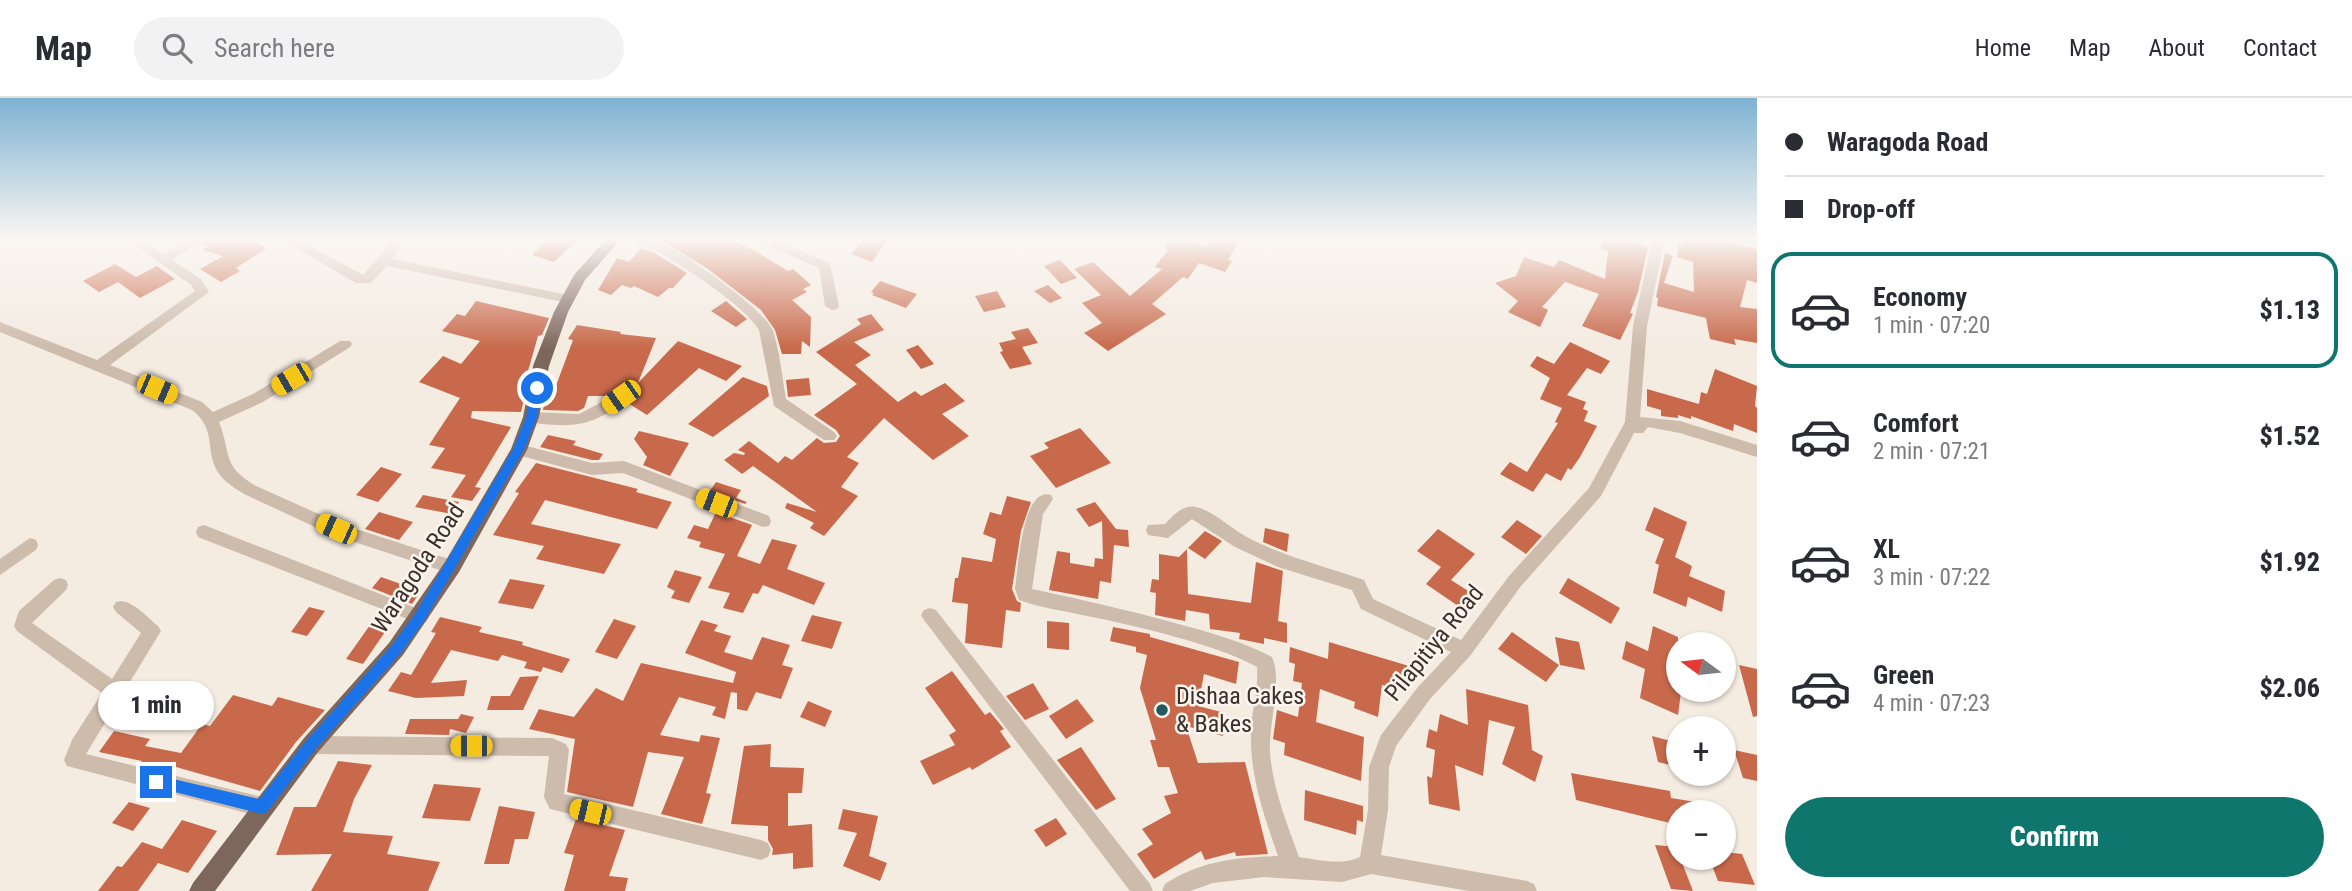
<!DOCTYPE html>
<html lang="en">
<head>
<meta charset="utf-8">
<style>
  :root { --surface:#fff; --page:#f2f2f3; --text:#2b2b33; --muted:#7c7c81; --line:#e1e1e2; --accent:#0f766e }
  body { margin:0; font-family:"Roboto Condensed",sans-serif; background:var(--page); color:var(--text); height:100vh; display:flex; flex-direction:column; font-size:26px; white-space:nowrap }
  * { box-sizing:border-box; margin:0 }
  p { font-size:23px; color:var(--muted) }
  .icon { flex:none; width:38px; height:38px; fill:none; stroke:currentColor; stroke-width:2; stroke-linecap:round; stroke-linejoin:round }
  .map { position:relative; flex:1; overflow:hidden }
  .side { display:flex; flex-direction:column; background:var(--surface); width:595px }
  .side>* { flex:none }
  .top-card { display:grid; align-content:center; height:154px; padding:0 28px; background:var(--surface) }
  .needle { width:46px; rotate:285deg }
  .controls { position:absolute; left:1666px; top:534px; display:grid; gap:14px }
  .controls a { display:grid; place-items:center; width:70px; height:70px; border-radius:50%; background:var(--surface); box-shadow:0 2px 5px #0004; font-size:35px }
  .end { position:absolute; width:32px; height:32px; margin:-16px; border:9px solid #1a73e8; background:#fff; box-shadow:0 0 0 4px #fff }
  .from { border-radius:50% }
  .bubble { position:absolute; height:49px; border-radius:24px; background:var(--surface); box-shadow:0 2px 5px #0004; font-size:23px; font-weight:800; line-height:49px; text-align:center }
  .car { position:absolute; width:21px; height:42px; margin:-21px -10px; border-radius:9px; box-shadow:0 0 5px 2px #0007; background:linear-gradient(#f5c518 24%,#345 0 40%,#f5c518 0 76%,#345 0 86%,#f5c518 0) }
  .top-card b { display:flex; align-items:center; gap:24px; height:66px; font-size:26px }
  .top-card b+b { border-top:2px solid var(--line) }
  .top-card i { width:18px; height:18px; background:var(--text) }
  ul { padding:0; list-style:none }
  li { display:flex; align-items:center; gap:21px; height:116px; margin:0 14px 10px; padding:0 14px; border:4px solid transparent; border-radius:21px }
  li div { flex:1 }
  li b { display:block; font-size:26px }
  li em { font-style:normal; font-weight:800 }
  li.on { border-color:var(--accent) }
  li>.icon { width:63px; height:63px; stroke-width:1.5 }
  .cta { display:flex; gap:14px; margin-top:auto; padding:14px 28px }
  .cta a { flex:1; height:80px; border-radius:42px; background:var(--accent); color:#fff; font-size:28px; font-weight:800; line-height:80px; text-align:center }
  header { display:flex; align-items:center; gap:42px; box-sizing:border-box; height:98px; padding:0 35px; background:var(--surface); border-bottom:2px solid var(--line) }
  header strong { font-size:33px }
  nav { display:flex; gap:38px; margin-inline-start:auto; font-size:24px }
  .search { width:490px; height:63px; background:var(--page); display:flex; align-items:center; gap:18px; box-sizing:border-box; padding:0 24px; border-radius:38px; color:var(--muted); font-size:26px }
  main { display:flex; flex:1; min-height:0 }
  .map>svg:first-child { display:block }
  .building { fill:#c8694b }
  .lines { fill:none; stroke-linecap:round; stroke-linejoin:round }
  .minor { fill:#cdbbac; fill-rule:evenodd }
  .major { fill:#7d675c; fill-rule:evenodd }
  .route { fill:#1a73e8 }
  .poi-dot { fill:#1f5a5e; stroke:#fbf5ee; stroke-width:2.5 }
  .labels { text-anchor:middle; stroke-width:5; stroke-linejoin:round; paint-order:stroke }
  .street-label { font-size:24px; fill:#3b302b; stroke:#fbf5ee }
  .poi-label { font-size:24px; fill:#3b302b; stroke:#fbf5ee; text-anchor:start }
</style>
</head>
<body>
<header>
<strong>Map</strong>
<div class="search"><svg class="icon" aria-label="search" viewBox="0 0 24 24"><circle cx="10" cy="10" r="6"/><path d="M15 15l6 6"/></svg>Search here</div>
<nav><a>Home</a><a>Map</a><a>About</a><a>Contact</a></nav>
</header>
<main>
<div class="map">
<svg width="1757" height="793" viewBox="0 0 1757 793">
  <rect width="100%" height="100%" fill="#f4ebe1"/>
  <path class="building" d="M208,140H246L267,150L236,170L240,173L221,184L200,171L223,158L203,152L208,148L201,146Z
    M549,140H579L554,164L532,157Z
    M658,140H727L755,153L788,173L793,171L811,187L803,191L807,194L792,202L811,219L810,249L802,243L801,256H782L775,232L761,212L708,171Z
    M866,140H889L872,164L851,156Z
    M1171,140H1181L1207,149L1213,140H1241L1228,162L1232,163L1225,174L1199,165L1188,181L1183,179L1152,206L1166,216L1108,253L1084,235L1102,225L1082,205L1101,197L1074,171L1093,164L1130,198L1162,171L1155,169L1168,152L1165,151Z
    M1605,140H1624L1648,149L1638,194L1630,215L1633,216L1620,242L1582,228L1599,196L1565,184L1542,209L1548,212L1540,229L1508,214L1518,203L1495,185L1516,178L1524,159L1554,169L1559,162L1605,181L1608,153L1600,150Z
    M1686,140H1709L1757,151V185L1747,182L1740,209L1757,211V245L1734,241L1736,247L1710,241L1706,220L1657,208L1658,200L1656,199L1665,155L1673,158L1664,185L1694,194L1693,164L1677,159L1678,147L1682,148Z
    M641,150L653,154L687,175L673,190H669L658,199L634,188L631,190L622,187L611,197L598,192L617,160L629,164Z
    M1060,162L1077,180L1061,186L1044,168Z
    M115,166L136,179L157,168L175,181L140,200L118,184L99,194L83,183Z
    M880,183L917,196L906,210L872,197L874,195L871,194Z
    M1048,187L1062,200L1050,205L1034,193Z
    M997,193L1006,209L984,214L975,198Z
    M476,203L549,220L542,237L538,238L524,287L518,297H525L521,314L472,313L471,320L511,329L475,389L481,390L472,403L451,399L466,377L431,370L445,350L429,347L460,300L419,284L443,258L461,266L480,243L442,233L457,216L465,218Z
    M726,203L747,221L736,229L711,213Z
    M871,216L884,232L854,244L871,257L855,267L898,304L915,293L921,298L945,285L965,303L942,316L969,338L933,362L884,320L847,359L859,365L841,389L858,398L824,438L810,430L814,425L785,410L787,405L817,414L753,368L742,376L724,362L734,355L744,357L745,355L738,352L749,343L778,365L785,358L792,362L817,340L824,345L836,344L840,338L836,332L814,317L857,286L816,254L861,226L857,221Z
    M577,227L621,234L620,236L656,240L638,285L678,243L742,268L726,283L699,270L647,317L628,305L630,298L627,292L622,291L608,298H588L584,310L578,313L543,312L545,300L549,293H554L573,242L568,241Z
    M1028,230L1038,245L1022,249L1032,266L1010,271L1000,254L1003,253L999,245L1016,241L1011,234Z
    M1570,244L1610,263L1601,276L1587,270L1567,297L1586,304L1583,311L1588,313L1584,323L1597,328L1580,359L1571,372L1568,370L1561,383L1546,375L1533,394L1500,376L1510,364L1527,374L1558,325L1555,324L1562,310L1540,301L1550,280L1530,268L1537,258L1554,266Z
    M918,247L934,266L921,271L906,252Z
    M1715,271L1757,288L1755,308L1757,310V335L1734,326L1733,333L1691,318V321L1678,317V320L1661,318V312L1647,308V291L1699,306L1701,294L1707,296Z
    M743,279L767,288L769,298L713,339L688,326Z
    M809,280L811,297L788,299L786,282Z
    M1080,330L1111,365L1056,390L1030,358L1049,350L1044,345Z
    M639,333L689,345L670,378L643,367L647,359L634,341Z
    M548,337L576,343L573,347L603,356L599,362H592L540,349Z
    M536,365L638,391L636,394L672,404L657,431L545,402L531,426L621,446L604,476L536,461L544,448L493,437L519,395L515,394Z
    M381,369L402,376L378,404L356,397Z
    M716,384L741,392L736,400L747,404L745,406L710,393Z
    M423,397L459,404L452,416L415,409Z
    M1007,398L1031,404L1021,433L1012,491L1017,503L1021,505L1020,514L1006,512L1002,550L965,545L968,506L952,504L955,480H958L962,459L992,464L996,441L983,436L990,414L1001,417Z
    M1095,404L1116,431L1128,432L1129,449L1114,447L1111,485L1100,483L1098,501L1049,492L1057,453L1070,455V465L1094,469L1095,460L1103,461L1102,423L1089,429L1076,411Z
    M1654,409L1687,424L1675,459L1692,468L1689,478L1725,493L1722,514L1688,499L1686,509L1653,495L1659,467L1655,465L1664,441L1645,432Z
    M379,414L413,424L399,442L365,431Z
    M716,414L752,427L737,458L760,466L772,441L797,447L787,471L825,485L814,507L763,487L758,496L753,495L743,515L723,510L730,495L708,490L725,456L699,449L701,444L687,440L694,427L708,431Z
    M1517,422L1542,438L1526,456L1501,439Z
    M1265,430L1289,436L1287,454L1263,444Z
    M1438,431L1475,456L1451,482L1473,496L1461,510L1426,486L1441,469L1417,453Z
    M1205,433L1222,443L1205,461L1188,450Z
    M1187,451L1188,496L1251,505L1256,464L1283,473L1278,523L1287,525V545L1264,540V546L1239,541L1240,535L1210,531L1209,516L1186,512L1185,523L1155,517L1156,495L1150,494L1152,481L1159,482V456L1179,459Z
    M675,472L702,479L689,505L671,500L675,493L667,489Z
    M381,479L421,493L412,506L372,490Z
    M1568,480L1620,510L1611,526L1559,495Z
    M510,481L545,487L533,511L498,505Z
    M309,509L325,513L307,538L291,534Z
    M812,517L842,524L832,551L801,543Z
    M440,519L482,529L479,534L523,544L522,547L570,561L562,575L543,569L541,574L524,570L527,564L502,557L498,563L451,552L431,585L467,582L464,598L416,600L388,593L401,574L411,577L436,535L431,534Z
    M614,521L636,528L617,561L595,554Z
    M701,522L718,527L714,533L731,538L724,554L752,562L762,539L790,547L782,567L793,570L781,601L756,594L747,613L737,611V595L731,594L725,621L712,617L716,609L679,599L660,637L699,644L701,637L720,640L706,695L711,696L702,726L661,716L684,659L648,654L633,709L567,694L575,641L529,631L539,611L574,619L596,590L623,603L641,565L733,585L736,574L685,555Z
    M1047,523L1069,525V552L1047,550Z
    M370,527L387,531L363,566L346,561Z
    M1653,528L1678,539V593L1681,594L1678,617L1640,600L1645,571L1622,561L1626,543L1648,553Z
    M1113,529L1150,536V539L1239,564L1236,586L1204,576L1198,608L1225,615L1223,638L1186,628L1198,665L1245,664L1268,756L1236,758L1235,754L1205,762L1201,753L1154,781L1137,756L1153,746L1142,731L1171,715L1164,698L1178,695L1169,669H1158L1150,642H1156L1140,590L1147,557L1136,554V549L1110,543Z
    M1512,534L1559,567L1546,584L1498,551Z
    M1555,539L1579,544L1585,572L1560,567Z
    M1329,544L1409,568V584L1392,579V590L1382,587L1378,619L1354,610L1355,604L1320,591L1316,624L1364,639L1361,683L1284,657L1285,645L1273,641L1277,612L1298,619L1302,585L1293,583L1295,566L1289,564L1290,549L1328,561Z
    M1739,567L1757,571V618L1753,619Z
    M952,573L985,617L990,614L1004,631L1000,633L1011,649L972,672L970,669L933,687L920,663L955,647L949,637L956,633L925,590Z
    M539,578L523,612H487L491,598H510L520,579Z
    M1033,585L1049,611L1025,622L1006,598Z
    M1466,591L1528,607L1532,652L1543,658L1535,684L1502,666L1515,629L1489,622L1483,678L1455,667L1460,713L1429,706L1427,678L1432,680L1435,652L1426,649L1429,631L1437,634L1440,616L1468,627Z
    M233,597L272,608L278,599L325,612L296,644L260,693L169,667L165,673L139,666L142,663L99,654L114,633L150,641L145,648L181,655L202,626L210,628Z
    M1077,601L1094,623L1066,641L1049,618Z
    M808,603L832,613L825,629L800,619Z
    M461,616L474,619L466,635L450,631L449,637L405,636L410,621H458Z
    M1652,638L1678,645V669L1658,664Z
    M771,646L770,669L804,670L802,695H788V728L812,726L813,769L793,771V755L772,757L773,751L768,742V728L731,726L744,648Z
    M1081,649L1116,701L1096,712L1057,662Z
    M1734,652L1757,657V683L1743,680Z
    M338,663L372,667L354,701L343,734L393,738L387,756L440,764L428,793H311L332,756L276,757L294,709H316Z
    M1571,675L1670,693L1671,700L1715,707V714H1675L1678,727L1576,702Z
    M434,686L481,690L470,723L422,720Z
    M1305,692L1363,708V724L1357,722L1356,737L1304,722Z
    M129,704L150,710L133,733L112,725Z
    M499,708L535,714L528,741H515L509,766H484Z
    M843,711L878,718L869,758L887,765L880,783L843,768L857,735L838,731Z
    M1056,720L1067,736L1046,749L1034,732Z
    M576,721L625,732L609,778L628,780L625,793H564L574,757L564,755Z
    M182,722L217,733L188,775L158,765L138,793H98L117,768L122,769L142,744L162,751Z
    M1655,747L1676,749L1693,793L1671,791Z
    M1724,754L1742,756L1755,787L1718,783L1709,760H1724Z"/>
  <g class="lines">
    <path class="minor" d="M125,140H140L163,156L189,140H205L172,162L201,181L209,194L110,267L202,304L213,314L253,296L340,243H350L352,246L350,249L263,304L219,324C232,357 221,367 256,388L341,426L458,464L460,469L458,474L452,476L330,436L244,396C233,389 221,382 215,369C206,346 215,330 192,312L0,234V224L97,262L195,193L191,187Z
      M279,140H295L363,177L394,140H407L392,161L568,197L575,201L568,205L387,168L371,185H356Z
      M628,140C641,140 653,140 665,146C686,157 766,212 773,233C780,254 782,279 786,301L834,334L837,338L834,342H824L774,308L759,232C745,208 684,169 658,154C649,148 636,147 628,140Z
      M750,140H768L830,165L839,208L837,211L832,212L825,208L819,170Z
      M1653,140H1665L1647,228L1640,319L1680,323L1757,347V359L1680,335L1648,329L1643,335H1634L1601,398L1521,488L1470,558L1430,601L1396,648L1389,669L1388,712L1381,757L1527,783L1534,786L1537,793H1469L1371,776L1342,784L1264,779L1213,785L1190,793H1162L1165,786C1199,763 1238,759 1278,758C1265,720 1251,682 1251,641C1250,617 1259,593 1257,569C1215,546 1137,528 1087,518C1065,513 1041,510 1019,502L1015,491C1018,472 1022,387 1051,397L1053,401L1043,416L1032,491C1080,501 1127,512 1175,525C1208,534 1242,543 1272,559C1283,583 1268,627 1270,655C1273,691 1287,726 1299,759C1319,762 1341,768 1360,759L1368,712L1369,669L1381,637L1418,589L1451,554L1361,511L1352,492L1278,469L1235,449L1192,421L1168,440L1148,437L1146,432L1148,427L1165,426C1173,418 1183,406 1196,409C1214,413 1231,431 1247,439C1284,459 1325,468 1364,482L1373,501L1461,542L1509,478L1589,390L1625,324L1633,228Z
      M1733,140L1757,141V149L1735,143Z
      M621,294L626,295L628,299L626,303C596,324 581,330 543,326C535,325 529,325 524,319L531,314L579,316Z
      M519,346L592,365L624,363L769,418L771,423L769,428L763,429L623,375L592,377L514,356L511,352Z
      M204,427L426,514L429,519L426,524L420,526L198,439L196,434L198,429Z
      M30,440L36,442L38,447L36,452L0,477V461Z
      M60,480L66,482L68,487L66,492L32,525L112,581L141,535L116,514L113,509L116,504C130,499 147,519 158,528L161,533L86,656L262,699L269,702L272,709L269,716L262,719L67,668L64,662L72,642L102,595L17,533L14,528L19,513L54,482Z
      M930,510L936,512L1150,786L1153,793H1130L924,522L921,517L924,512Z
      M311,638L552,640L566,646L569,652L564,696L761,742L768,745L771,752L768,759L761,762L550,711L544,699L549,658L311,656L304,653L302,647L304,641Z"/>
    <path class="major" d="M607,140H622L585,182L568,214L549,268L539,319L527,352L459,474L403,557L318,654L215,793H189L193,785L304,640L389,545L445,464L511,351L523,319L533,268L554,214L574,177Z"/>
  </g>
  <linearGradient id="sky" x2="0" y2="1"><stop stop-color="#7eb2d2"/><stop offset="0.56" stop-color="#faf6f2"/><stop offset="1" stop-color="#faf6f2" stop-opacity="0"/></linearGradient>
  <rect width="1757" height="251" fill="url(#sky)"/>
  <path class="route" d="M537,287L542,290L537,319L524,352L424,523L401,555L315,652L267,714L262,716L151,688V679L156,677L259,701L306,643L392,547L415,516L513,351L526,319L532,290Z"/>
  <circle class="poi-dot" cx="1162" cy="612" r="7"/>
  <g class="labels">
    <g class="street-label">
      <text transform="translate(418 470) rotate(-57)" y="8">Waragoda Road</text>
      <text transform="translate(1434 545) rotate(-51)" y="8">Pilapitiya Road</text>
    </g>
    <g class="poi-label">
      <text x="1176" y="606">Dishaa Cakes<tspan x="1176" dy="28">&amp; Bakes</tspan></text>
    </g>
  </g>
</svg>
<div class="controls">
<a><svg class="needle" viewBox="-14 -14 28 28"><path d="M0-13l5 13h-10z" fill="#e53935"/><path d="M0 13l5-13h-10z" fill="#7c7c81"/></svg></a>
<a>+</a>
<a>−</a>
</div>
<i class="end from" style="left:537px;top:290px"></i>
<i class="end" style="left:156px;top:684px"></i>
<div class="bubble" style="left:98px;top:583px;width:116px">1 min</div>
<i class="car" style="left:291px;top:281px;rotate:240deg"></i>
<i class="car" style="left:157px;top:291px;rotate:113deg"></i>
<i class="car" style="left:621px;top:299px;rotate:235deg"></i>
<i class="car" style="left:716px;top:405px;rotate:291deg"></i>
<i class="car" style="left:336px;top:431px;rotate:294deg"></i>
<i class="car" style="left:471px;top:648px;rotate:270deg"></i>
<i class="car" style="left:590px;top:714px;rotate:283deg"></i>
</div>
<section class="side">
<div class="top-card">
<b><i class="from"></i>Waragoda Road</b>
<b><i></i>Drop-off</b>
</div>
<ul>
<li class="on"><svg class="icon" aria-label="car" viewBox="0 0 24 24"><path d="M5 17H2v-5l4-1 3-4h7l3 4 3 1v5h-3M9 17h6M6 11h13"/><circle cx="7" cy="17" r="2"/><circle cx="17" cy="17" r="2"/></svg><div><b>Economy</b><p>1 min · 07:20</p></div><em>$1.13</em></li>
<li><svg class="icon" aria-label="car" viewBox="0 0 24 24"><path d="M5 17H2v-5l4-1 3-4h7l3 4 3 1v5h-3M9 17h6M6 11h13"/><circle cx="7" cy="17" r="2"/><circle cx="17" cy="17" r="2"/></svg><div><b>Comfort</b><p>2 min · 07:21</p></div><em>$1.52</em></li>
<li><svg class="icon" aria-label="car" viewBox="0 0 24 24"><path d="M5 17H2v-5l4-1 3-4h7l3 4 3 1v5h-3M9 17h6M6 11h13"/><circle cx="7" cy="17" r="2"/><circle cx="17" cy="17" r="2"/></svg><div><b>XL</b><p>3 min · 07:22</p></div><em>$1.92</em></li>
<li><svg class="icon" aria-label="car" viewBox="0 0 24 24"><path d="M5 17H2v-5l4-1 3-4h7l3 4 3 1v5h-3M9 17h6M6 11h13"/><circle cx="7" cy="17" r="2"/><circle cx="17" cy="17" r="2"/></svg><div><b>Green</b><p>4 min · 07:23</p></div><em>$2.06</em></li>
</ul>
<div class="cta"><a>Confirm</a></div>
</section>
</main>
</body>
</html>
